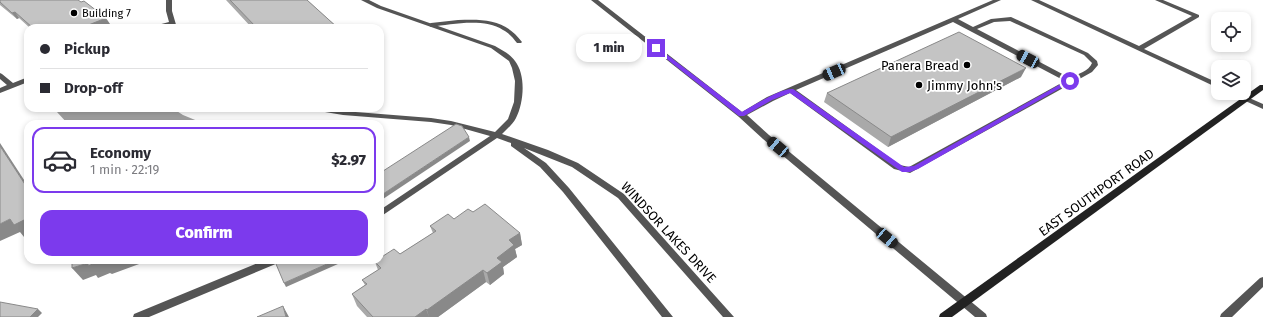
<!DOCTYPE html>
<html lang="en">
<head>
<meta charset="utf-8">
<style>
  :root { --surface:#fff; --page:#f2f2f3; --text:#2b2b33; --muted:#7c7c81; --line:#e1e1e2; --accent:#7c3aed }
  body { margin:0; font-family:"Fira Sans",sans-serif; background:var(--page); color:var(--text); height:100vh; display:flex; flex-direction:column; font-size:15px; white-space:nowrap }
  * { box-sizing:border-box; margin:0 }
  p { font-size:13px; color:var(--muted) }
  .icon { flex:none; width:22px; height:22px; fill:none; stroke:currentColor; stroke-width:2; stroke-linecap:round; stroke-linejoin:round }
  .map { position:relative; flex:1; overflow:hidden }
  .drawer { position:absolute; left:24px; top:120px; width:360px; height:144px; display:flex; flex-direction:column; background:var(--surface); border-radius:12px; box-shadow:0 2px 6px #0003 }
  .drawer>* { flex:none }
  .top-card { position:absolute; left:24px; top:24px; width:360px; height:88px; border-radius:12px; box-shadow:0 2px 6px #0003; display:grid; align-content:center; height:88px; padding:0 16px; background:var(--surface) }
  .fabs { position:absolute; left:1211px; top:12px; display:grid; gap:8px }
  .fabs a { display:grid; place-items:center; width:40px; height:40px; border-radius:8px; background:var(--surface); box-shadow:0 2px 6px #0003; font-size:20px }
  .end { position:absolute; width:18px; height:18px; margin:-9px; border:5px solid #7c3aed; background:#fff; box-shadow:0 0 0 2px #fff }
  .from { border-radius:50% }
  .bubble { position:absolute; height:28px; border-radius:12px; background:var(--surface); box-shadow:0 2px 6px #0003; font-size:13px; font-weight:800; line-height:28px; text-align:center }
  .car { position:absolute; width:12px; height:24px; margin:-12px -6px; border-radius:5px; box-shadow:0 0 3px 1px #0007; background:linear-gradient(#222 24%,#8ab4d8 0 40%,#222 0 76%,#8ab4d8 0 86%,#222 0) }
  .top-card b { display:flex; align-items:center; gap:14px; height:38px; font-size:15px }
  .top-card b+b { border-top:1px solid var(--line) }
  .top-card i { width:10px; height:10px; background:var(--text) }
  ul { padding:7px 0 0; list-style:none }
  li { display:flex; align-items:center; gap:12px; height:66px; margin:0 8px 6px; padding:0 8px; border:2px solid transparent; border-radius:12px }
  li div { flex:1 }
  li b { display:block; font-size:15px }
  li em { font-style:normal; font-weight:800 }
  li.on { border-color:var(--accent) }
  li>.icon { width:36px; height:36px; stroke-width:1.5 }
  .action { display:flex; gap:8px; margin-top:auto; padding:8px 16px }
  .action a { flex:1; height:46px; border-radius:12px; background:var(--accent); color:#fff; font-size:16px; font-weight:800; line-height:46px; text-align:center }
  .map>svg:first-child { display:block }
  .water { fill:#a3a3a3 }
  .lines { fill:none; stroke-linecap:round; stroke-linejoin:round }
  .service { fill:#555; fill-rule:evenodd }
  .minor { fill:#555; fill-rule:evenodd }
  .secondary { fill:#222; fill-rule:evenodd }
  .wall { fill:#a9a9a9 }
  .shaded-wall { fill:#898989 }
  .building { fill:#c4c4c4; stroke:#898989 }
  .route { fill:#7c3aed }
  .poi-dot { fill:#000; stroke:#fff; stroke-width:1.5 }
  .labels { text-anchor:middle; stroke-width:3.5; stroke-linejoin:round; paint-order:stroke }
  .far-poi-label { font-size:11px; fill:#000; stroke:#fff; text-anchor:start }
  .poi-label { font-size:13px; fill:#000; stroke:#fff; text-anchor:end }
  .street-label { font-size:13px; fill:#000; stroke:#fff }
</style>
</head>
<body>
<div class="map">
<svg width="1263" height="317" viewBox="0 0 1263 317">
  <rect width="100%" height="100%" fill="#fff"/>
  <path class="water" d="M57,108H172L183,115L205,124H68L57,112Z"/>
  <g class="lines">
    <path class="service" d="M591,0H598L742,112L767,97L993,0H1001L958,19L973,27L991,19L1011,17L1088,53L1097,61L1098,65L1092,72L910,173L894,169L790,93L773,101L747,115L769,135L986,314L987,317H975L763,139L739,117ZM1010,21L1084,55L1092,63C1089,71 1078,74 1070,78L977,29L994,22ZM953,22L1065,81L909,167L900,165L796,90Z
      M1031,0H1039L1139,46L1192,16L1155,0H1163L1199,15V17L1144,49L1218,83V88Z
      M458,20C484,19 505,19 522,42L521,43H517C513,38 509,33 503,30C485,18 452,24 431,27L428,25L431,23Z
      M1228,93H1238L1263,104V109Z
      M1263,277V287L1232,317H1220L1221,314L1260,278Z"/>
    <path class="minor" d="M166,0H172V11L177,28H171L170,25L160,28H149L150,27L169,22L166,11Z
      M361,0H369L381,6L495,46C502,50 510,54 515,61C526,75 524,102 516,118C513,124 507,129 502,134L548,150L578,163L624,194L734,317H723L618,198L572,167L524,148L546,163L569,188L673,317H662L563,192L540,167L511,146V143L497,138L380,217V210L490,136L451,125L431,122L343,115L313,110L309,108H327L343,111L431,118L451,121L495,132L508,119L514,102L515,81L512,68L509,61L491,48L377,8Z
      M0,73L2,74L13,83L28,77V82L0,93V88L7,85L0,79Z
      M265,260H280L278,263L149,317H133L134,314Z"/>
    <path class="secondary" d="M1260,85H1263V90L952,317H939L940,314Z"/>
  </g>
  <path class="wall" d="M0,0L110,24L101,28H30L19,18L17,19L0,5Z
    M226,0H307L338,28H252Z
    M1021,77L888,147L824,102L827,93Z
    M473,212L520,233L522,245L515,249L517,257L503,267L504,274L490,285L486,282L438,317H367L357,306L352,294L365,285L362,280L378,270L375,262L400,254L433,233L430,226L454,219Z"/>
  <path class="shaded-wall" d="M15,12L19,18L17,19L12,13Z
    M106,18L110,24L101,28H88L86,26Z
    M1026,68L1021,77L888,147L891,137Z
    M469,137L470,141L380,201V196Z
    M0,143L28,186V189L0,146Z
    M28,218V235L24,237L20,232L0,241V224L10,219Z
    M520,233L522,245L515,249L517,257L503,267L504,274L490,285L487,273L509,240Z
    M102,260H150L112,274L110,273L98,278L96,275L83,280L72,268L88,263Z
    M336,260H347L286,287L284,283Z
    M483,270L486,282L438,317H429L427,310Z
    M283,306L289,317H286Z
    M38,309L42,313L38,317H30Z
    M426,309L429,317H415Z"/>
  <path class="building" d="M0,0H78L81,2L84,1L106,18L86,26L90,28H33L15,12L12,13L0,2Z
    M230,0H307L338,28H257Z
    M959,32L1026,68L891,137L827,93Z
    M456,124L462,126L469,137L380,196V173Z
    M0,146L28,189V218L14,225L10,219L0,224Z
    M485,204L520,233L509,240L514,245L497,258L502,262L487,273L483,270L427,310L426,309L415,317H373L352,294L367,284L362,280L381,268L375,262L377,260H380V258L394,249L400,254L436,231L430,226L448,214L454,219L468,209L473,212Z
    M72,260H108L102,262V260L88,266V263L72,268Z
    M285,260H336L284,283L276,264Z
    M0,302L38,309L30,317H0Z
    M283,306L286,317H257Z"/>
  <path class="route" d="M654,47H657L742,112C753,106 781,88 793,89L904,167L914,166L1068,80L1073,81L918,169L910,172H902L790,93L772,100L744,116H739L654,49Z"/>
  <g class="poi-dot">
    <circle cx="74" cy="13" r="4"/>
    <circle cx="967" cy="65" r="4"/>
    <circle cx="919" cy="85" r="4"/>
  </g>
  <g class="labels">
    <g class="far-poi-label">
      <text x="82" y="17">Building 7</text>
    </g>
    <g class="poi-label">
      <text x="959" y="70">Panera Bread</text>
      <text x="927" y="90" text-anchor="start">Jimmy John's</text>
    </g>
    <g class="street-label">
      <text transform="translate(1096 192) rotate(-36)" y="5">EAST SOUTHPORT ROAD</text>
      <text transform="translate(669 232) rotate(47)" y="5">WINDSOR LAKES DRIVE</text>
    </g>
  </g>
</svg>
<div class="fabs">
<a><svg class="icon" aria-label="locate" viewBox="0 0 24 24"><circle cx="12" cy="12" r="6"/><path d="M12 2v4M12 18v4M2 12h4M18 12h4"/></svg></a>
<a><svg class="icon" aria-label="layers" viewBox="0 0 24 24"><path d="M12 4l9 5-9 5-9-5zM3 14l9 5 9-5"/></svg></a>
</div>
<i class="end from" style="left:1070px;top:81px"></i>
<i class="end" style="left:656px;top:48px"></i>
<div class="bubble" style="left:576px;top:34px;width:66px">1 min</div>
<i class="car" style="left:1028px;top:59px;rotate:298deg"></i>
<i class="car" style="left:834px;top:72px;rotate:246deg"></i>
<i class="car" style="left:778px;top:147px;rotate:310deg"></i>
<i class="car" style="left:887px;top:238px;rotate:130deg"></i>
<div class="top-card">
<b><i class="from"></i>Pickup</b>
<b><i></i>Drop-off</b>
</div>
<section class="drawer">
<ul>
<li class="on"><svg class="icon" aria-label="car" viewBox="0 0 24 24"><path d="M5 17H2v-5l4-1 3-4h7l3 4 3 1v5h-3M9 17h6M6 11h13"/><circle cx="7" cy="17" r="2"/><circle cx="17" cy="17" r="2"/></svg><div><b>Economy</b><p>1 min · 22:19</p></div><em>$2.97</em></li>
</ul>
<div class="action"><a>Confirm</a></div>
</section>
</div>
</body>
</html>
